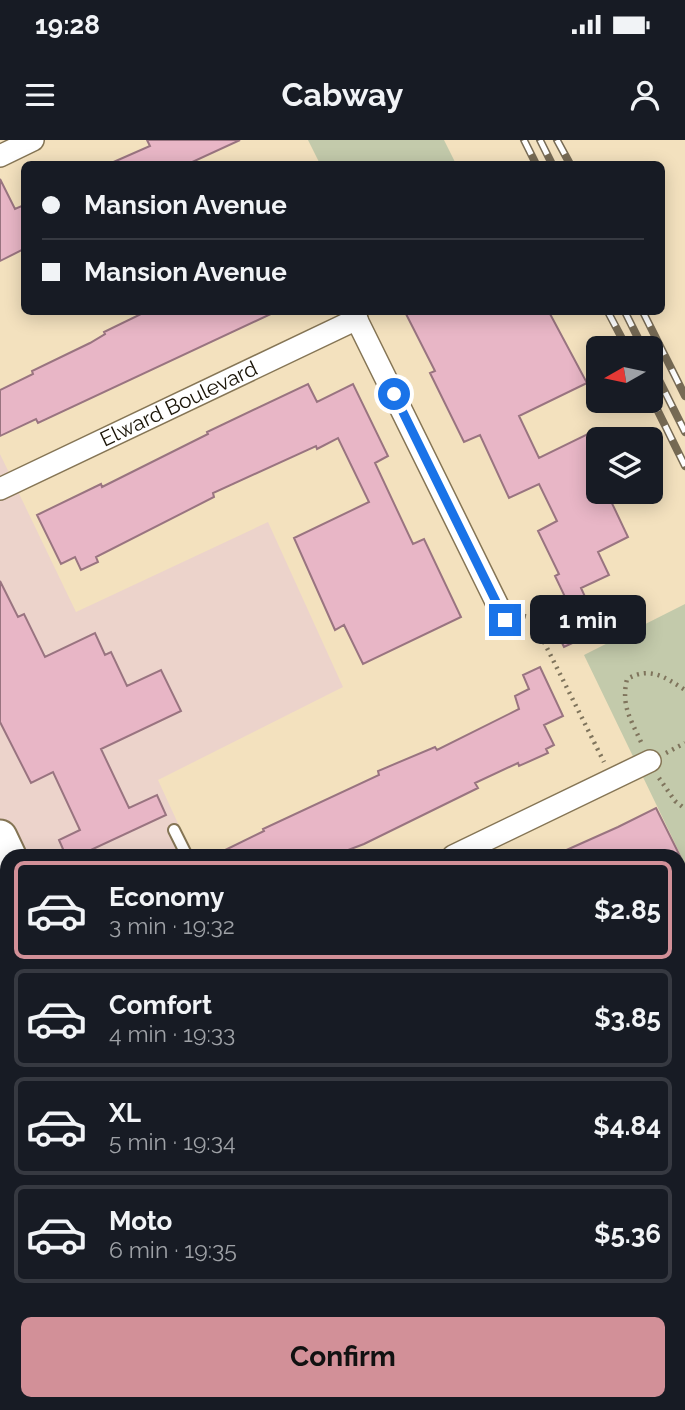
<!DOCTYPE html>
<html lang="en">
<head>
<meta charset="utf-8">
<style>
  :root { --surface:#171b24; --page:#20242c; --text:#f1f3f6; --muted:#9ea1a6; --line:#363941; --accent:#d29098 }
  body { margin:0; font-family:Raleway,sans-serif; background:var(--page); color:var(--text); height:100vh; display:flex; flex-direction:column; font-size:26px; white-space:nowrap }
  * { box-sizing:border-box; margin:0 }
  p { font-size:23px; color:var(--muted) }
  .icon { flex:none; width:38px; height:38px; fill:none; stroke:currentColor; stroke-width:2; stroke-linecap:round; stroke-linejoin:round }
  .map { position:relative; flex:1; overflow:hidden }
  .details { position:absolute; left:0px; top:709px; width:686px; height:562px; display:flex; flex-direction:column; background:var(--surface); border-radius:21px 21px 0 0; box-shadow:0 4px 18px #0003 }
  .details>* { flex:none }
  .guide { position:absolute; left:21px; top:21px; width:644px; height:154px; border-radius:10px; box-shadow:0 4px 18px #0003; display:grid; align-content:center; height:154px; padding:0 21px; background:var(--surface) }
  .needle { width:46px; rotate:261deg }
  .fabs { position:absolute; left:586px; top:196px; display:grid; gap:14px }
  .fabs a { display:grid; place-items:center; width:77px; height:77px; border-radius:10px; background:var(--surface); box-shadow:0 4px 18px #0003; font-size:35px }
  .end { position:absolute; width:32px; height:32px; margin:-16px; border:9px solid #1a73e8; background:#fff; box-shadow:0 0 0 4px #fff }
  .from { border-radius:50% }
  .bubble { position:absolute; height:49px; border-radius:10px; background:var(--surface); box-shadow:0 4px 18px #0003; font-size:23px; font-weight:700; line-height:49px; text-align:center }
  .guide b { display:flex; align-items:center; gap:24px; height:66px; font-size:26px }
  .guide b+b { border-top:2px solid var(--line) }
  .guide i { width:18px; height:18px; background:var(--text) }
  ul { padding:12px 0 0; list-style:none }
  li { display:flex; align-items:center; gap:21px; height:98px; margin:0 14px 10px; padding:0 7px; border:4px solid var(--line); border-radius:10px }
  li div { flex:1 }
  li b { display:block; font-size:26px }
  li em { font-style:normal; font-weight:700 }
  li.selected { border-color:var(--accent) }
  li>.icon { width:63px; height:63px; stroke-width:1.5 }
  .primary-button { display:flex; gap:14px; margin-top:auto; padding:14px 21px }
  .primary-button a { flex:1; height:80px; border-radius:10px; background:var(--accent); color:#111; font-size:28px; font-weight:700; line-height:80px; text-align:center }
  .status { display:flex; justify-content:space-between; align-items:center; height:49px; padding:0 35px; background:var(--surface); direction:ltr }
  .status svg { height:19px; fill:currentColor }
  header { display:flex; justify-content:space-between; align-items:center; height:91px; padding:0 21px; background:var(--surface); font-size:32px; font-weight:700 }
  .map>svg:first-child { display:block }
  .commercial { fill:#ecd3cb }
  .built { fill:#ebd5ac }
  .green { fill:#c3caab }
  .building { fill:#e8b6c6; stroke:#997480; stroke-width:2 }
  .lines { fill:none; stroke-linecap:round; stroke-linejoin:round }
  .service-casing { stroke:#857555; stroke-width:14 }
  .minor-casing { stroke:#857555; stroke-width:24 }
  .tertiary-casing { stroke:#857555; stroke-width:30 }
  .primary-casing { stroke:#857555; stroke-width:37 }
  .path { stroke:#7f745c; stroke-width:4.5; stroke-dasharray:2 5; stroke-linecap:butt }
  .service { stroke:#fff; stroke-width:10 }
  .minor { stroke:#fff; stroke-width:21 }
  .tertiary { stroke:#fff; stroke-width:26 }
  .primary { stroke:#fff; stroke-width:33 }
  .rail-casing { stroke:#776b55; stroke-width:8 }
  .rail { stroke:#fff; stroke-width:5; stroke-dasharray:16; stroke-linecap:butt }
  .route { stroke:#1a73e8; stroke-width:9 }
  .labels { text-anchor:middle; stroke-width:6; stroke-linejoin:round; paint-order:stroke }
  .street-label { font-size:21px; fill:#191306; stroke:#fff }
</style>
</head>
<body>
<div class="status"><b>19:28</b><svg viewBox="0 0 49 12"><path d="M0 12V9h3v3zM5 12V6h3v6zM10 12V3h3v9zM15 12V0h3v12zM26 1h20v11H26zM47 4h2v5h-2z"/></svg></div>
<header><svg class="icon" aria-label="menu" viewBox="0 0 24 24"><path d="M4 6h16M4 12h16M4 18h16"/></svg>Cabway<svg class="icon" aria-label="person" viewBox="0 0 24 24"><circle cx="12" cy="8" r="4"/><path d="M4 21q1-7 8-7t8 7"/></svg></header>
<div class="map">
<svg width="685" height="1270" viewBox="0 0 685 1270">
  <rect width="100%" height="100%" fill="#f3e1be"/>
  <path class="commercial" d="M0,314L76,472L268,382L343,547L158,640L193,716H7V735L0,739Z
    M0,824L7,825V1106L0,1110Z
    M317,1264H444L447,1270H320Z"/>
  <path class="built" d="M685,803V1094L679,1081V806Z"/>
  <path class="green" d="M308,0H444L456,24H320Z
    M685,464V724L584,515Z"/>
  <path class="building" d="M147,0H240L188,24H109L150,6Z
    M0,39L15,69L24,65V109L0,121Z
    M145,172H275L38,283L36,279L0,296V250L33,234L32,231L90,203L105,194L104,192Z
    M405,172H549L587,243L519,276L539,318L598,289V362L609,357L628,397L598,412L609,435L581,448L593,474L586,477L593,492L588,496L564,507L550,479L561,474L557,466L567,461L555,436L559,434L538,391L557,381L539,344L509,358L480,295L464,302L430,233L435,231Z
    M308,244L317,262L353,244L388,316L375,323L413,404L424,399L461,477L363,524L344,485L335,490L294,398L369,362L338,298L317,309L316,306L213,353L214,357L96,417L98,422L81,430L75,417L61,424L37,375L101,344L102,347L208,294L207,292Z
    M0,441L18,477L24,474L45,517L95,493L105,515L111,512L127,546L161,530L181,571L101,609L129,668L157,655L166,675L78,716H66L59,700L80,690L53,632L31,643L0,582Z
    M540,527L563,576L544,585L554,605L546,609L548,613L519,626L518,623L475,643L478,648L364,704L335,715L332,711L322,716H213L264,691L263,689L379,635L378,631L435,607L437,610L519,569L515,556L529,549L523,535Z
    M656,668L680,716H553L618,687Z"/>
  <g class="lines">
    <defs>
      <path id="service" d="M174,690L187,716
        M303,1270L315,1264"/>
      <g id="minor">
        <path d="M0,16L33,0"/>
        <path d="M353,172L505,480"/>
        <path id="s1" d="M0,349L357,179"/>
        <path d="M453,716L650,621"/>
        <path d="M679,1024L685,1037"/>
        <path d="M0,1130L7,1127"/>
        <path d="M655,1270L668,1264"/>
      </g>
      <path id="tertiary" d="M0,769L7,766"/>
      <path id="primary" d="M0,697L9,716
        M271,1264L274,1270"/>
    </defs>
    <use href="#service" class="service-casing"/>
    <use href="#minor" class="minor-casing"/>
    <use href="#tertiary" class="tertiary-casing"/>
    <use href="#primary" class="primary-casing"/>
    <path class="path" d="M524,476L532,478L604,622
      M641,602C630,578 621,565 627,539C650,526 665,537 685,550
      M666,613L685,603
      M659,638L675,661L685,669"/>
    <use href="#service" class="service"/>
    <use href="#minor" class="minor"/>
    <use href="#tertiary" class="tertiary"/>
    <use href="#primary" class="primary"/>
    <defs>
      <path id="rail" d="M524,0L536,24
        M540,0L552,24
        M557,0L570,24
        M608,172L627,208
        M625,172L643,208
        M643,172L685,256
        M651,224L685,292
        M651,257L685,326"/>
    </defs>
    <use href="#rail" class="rail-casing"/>
    <use href="#rail" class="rail"/>
  </g>
  <g class="lines">
    <path class="route" d="M394,254L505,480"/>
  </g>
  <g class="labels">
    <g class="street-label">
      <text dy="7" stroke="none"><textPath href="#s1" startOffset="198">Elward Boulevard</textPath></text>
    </g>
  </g>
</svg>
<div class="fabs">
<a><svg class="needle" viewBox="-14 -14 28 28"><path d="M0-13l5 13h-10z" fill="#e53935"/><path d="M0 13l5-13h-10z" fill="#9ea1a6"/></svg></a>
<a><svg class="icon" aria-label="layers" viewBox="0 0 24 24"><path d="M12 4l9 5-9 5-9-5zM3 14l9 5 9-5"/></svg></a>
</div>
<i class="end from" style="left:394px;top:254px"></i>
<i class="end" style="left:505px;top:480px"></i>
<div class="bubble" style="left:530px;top:455px;width:116px">1 min</div>
<div class="guide">
<b><i class="from"></i>Mansion Avenue</b>
<b><i></i>Mansion Avenue</b>
</div>
<section class="details">
<ul>
<li class="selected"><svg class="icon" aria-label="car" viewBox="0 0 24 24"><path d="M5 17H2v-5l4-1 3-4h7l3 4 3 1v5h-3M9 17h6M6 11h13"/><circle cx="7" cy="17" r="2"/><circle cx="17" cy="17" r="2"/></svg><div><b>Economy</b><p>3 min · 19:32</p></div><em>$2.85</em></li>
<li><svg class="icon" aria-label="car" viewBox="0 0 24 24"><path d="M5 17H2v-5l4-1 3-4h7l3 4 3 1v5h-3M9 17h6M6 11h13"/><circle cx="7" cy="17" r="2"/><circle cx="17" cy="17" r="2"/></svg><div><b>Comfort</b><p>4 min · 19:33</p></div><em>$3.85</em></li>
<li><svg class="icon" aria-label="car" viewBox="0 0 24 24"><path d="M5 17H2v-5l4-1 3-4h7l3 4 3 1v5h-3M9 17h6M6 11h13"/><circle cx="7" cy="17" r="2"/><circle cx="17" cy="17" r="2"/></svg><div><b>XL</b><p>5 min · 19:34</p></div><em>$4.84</em></li>
<li><svg class="icon" aria-label="car" viewBox="0 0 24 24"><path d="M5 17H2v-5l4-1 3-4h7l3 4 3 1v5h-3M9 17h6M6 11h13"/><circle cx="7" cy="17" r="2"/><circle cx="17" cy="17" r="2"/></svg><div><b>Moto</b><p>6 min · 19:35</p></div><em>$5.36</em></li>
</ul>
<div class="primary-button"><a>Confirm</a></div>
</section>
</div>
</body>
</html>
